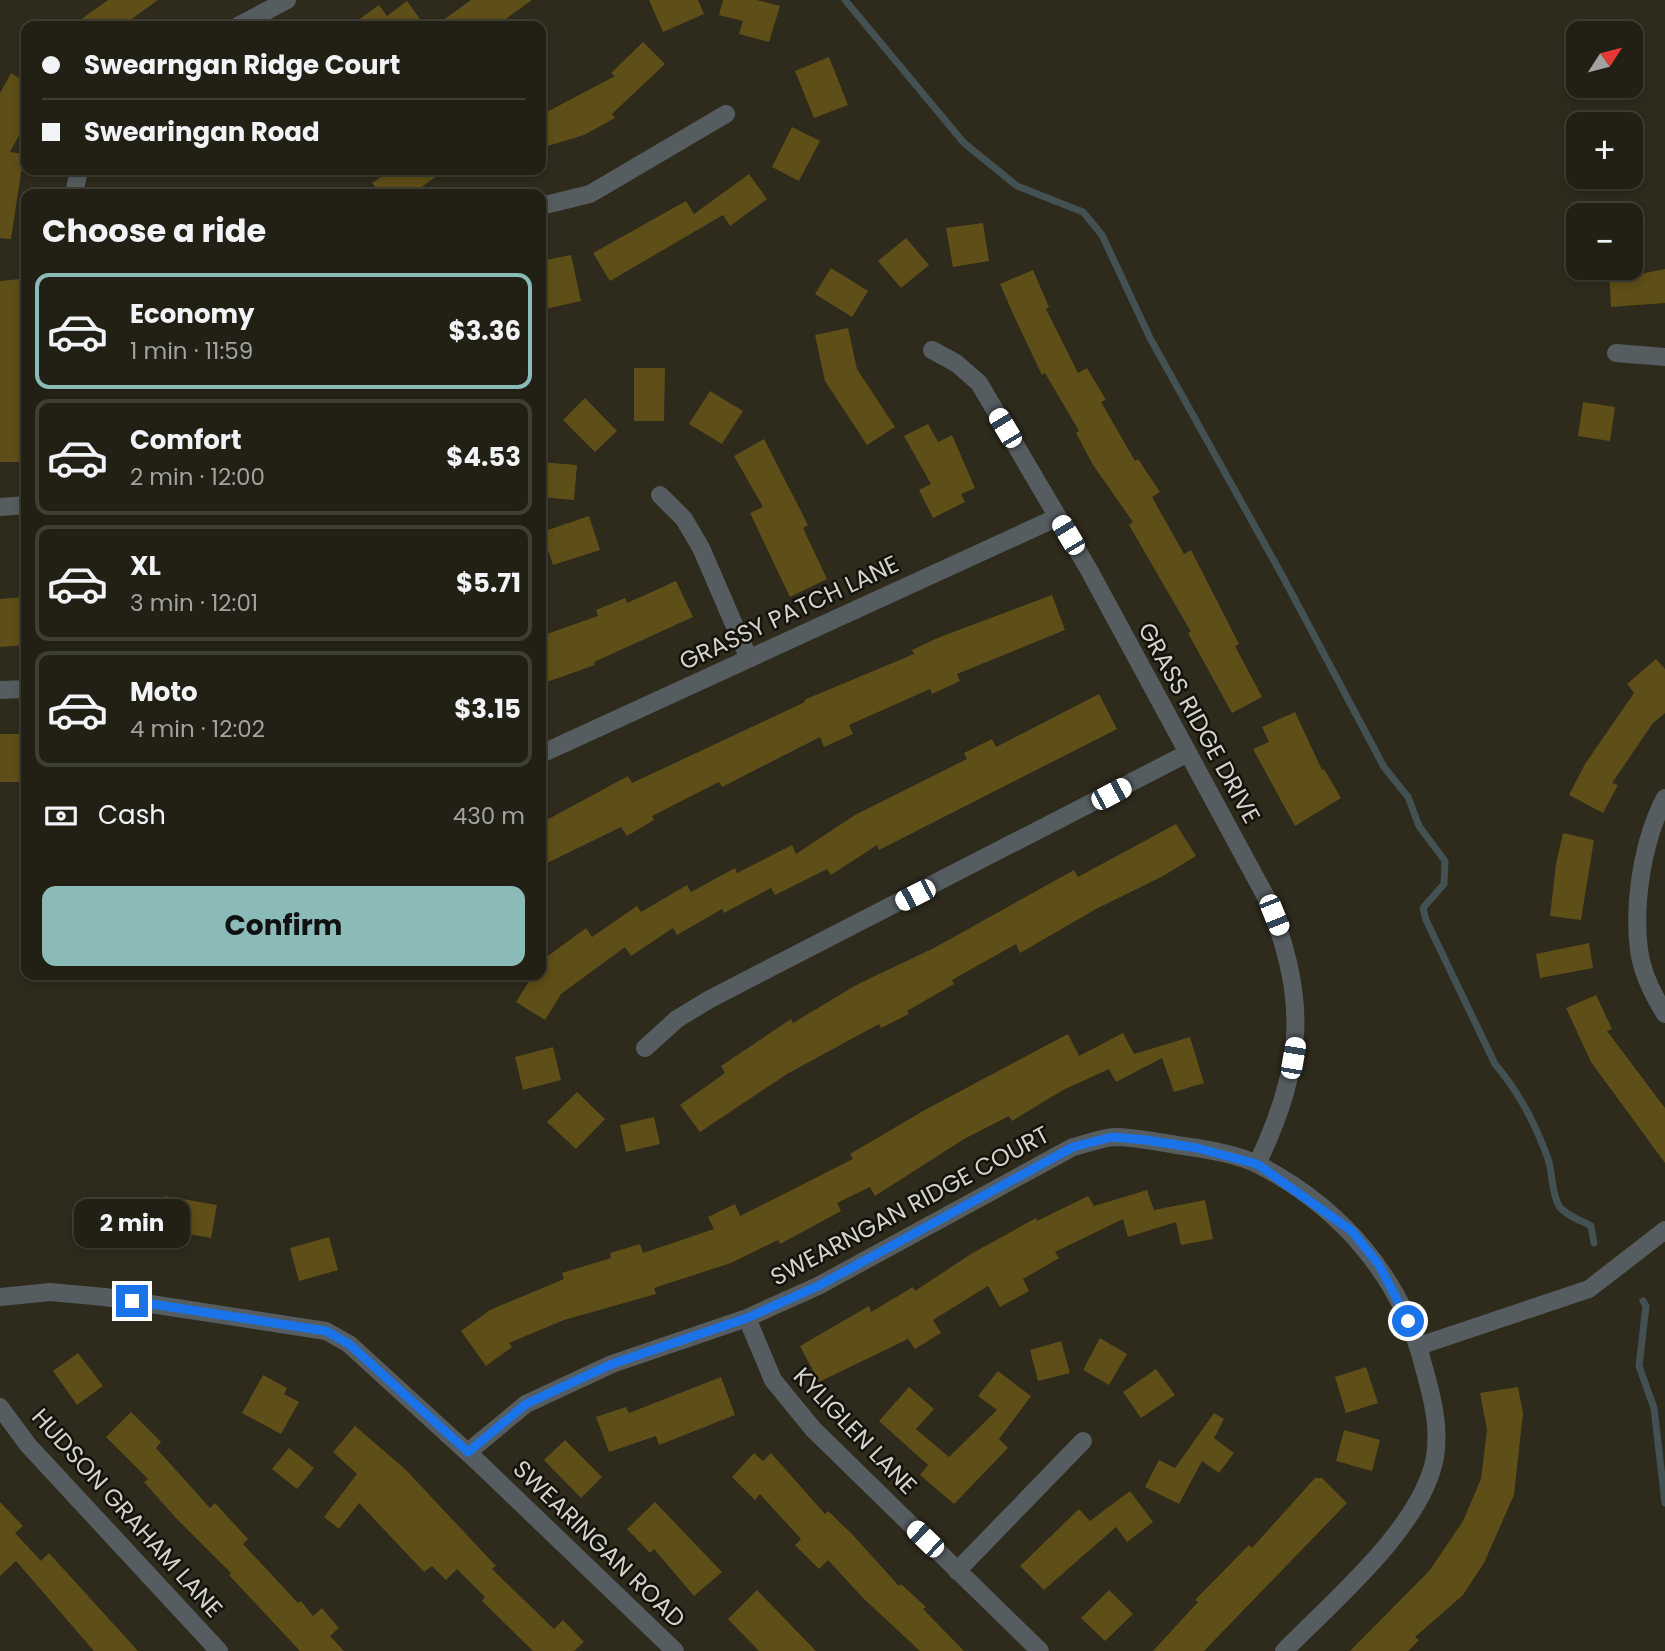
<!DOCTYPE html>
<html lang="en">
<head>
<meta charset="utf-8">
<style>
  :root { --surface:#222015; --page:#2a281e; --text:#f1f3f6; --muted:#a2a3a0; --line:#3f3e34; --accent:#8bbbb9 }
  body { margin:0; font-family:Poppins,sans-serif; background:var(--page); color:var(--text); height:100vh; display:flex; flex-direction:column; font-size:26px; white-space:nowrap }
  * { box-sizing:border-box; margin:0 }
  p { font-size:23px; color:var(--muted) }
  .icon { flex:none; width:38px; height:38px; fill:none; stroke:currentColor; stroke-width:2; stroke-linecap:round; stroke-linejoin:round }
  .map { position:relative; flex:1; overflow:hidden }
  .sheet { position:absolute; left:21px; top:189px; width:525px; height:791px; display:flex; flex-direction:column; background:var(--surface); border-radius:14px; box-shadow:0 4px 10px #0003,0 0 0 2px var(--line) }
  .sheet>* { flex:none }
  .guide { position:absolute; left:21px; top:21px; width:525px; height:154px; border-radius:14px; box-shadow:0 4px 10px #0003,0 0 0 2px var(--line); display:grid; align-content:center; height:154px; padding:0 21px; background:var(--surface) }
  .needle { width:46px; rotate:54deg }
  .fabs { position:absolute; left:1566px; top:21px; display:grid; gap:14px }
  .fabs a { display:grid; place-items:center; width:77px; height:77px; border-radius:14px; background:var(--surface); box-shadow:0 4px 10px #0003,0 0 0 2px var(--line); font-size:35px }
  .end { position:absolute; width:32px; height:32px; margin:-16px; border:9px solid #1a73e8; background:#fff; box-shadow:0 0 0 4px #fff }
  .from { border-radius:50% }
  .bubble { position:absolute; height:49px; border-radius:14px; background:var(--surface); box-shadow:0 4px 10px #0003,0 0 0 2px var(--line); font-size:23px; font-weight:700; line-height:49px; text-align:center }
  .car { position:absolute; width:21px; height:42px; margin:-21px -10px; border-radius:9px; box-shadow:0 0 5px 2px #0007; background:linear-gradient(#fff 24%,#345 0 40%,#fff 0 76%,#345 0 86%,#fff 0) }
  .guide b { display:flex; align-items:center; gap:24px; height:66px; font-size:26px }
  .guide b+b { border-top:2px solid var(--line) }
  .guide i { width:18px; height:18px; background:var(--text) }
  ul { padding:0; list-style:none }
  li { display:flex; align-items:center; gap:21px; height:116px; margin:0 14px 10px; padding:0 7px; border:4px solid var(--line); border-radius:14px }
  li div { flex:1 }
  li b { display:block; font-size:26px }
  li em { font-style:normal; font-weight:700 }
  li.selected { border-color:var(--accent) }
  li>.icon { width:63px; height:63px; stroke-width:1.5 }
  h2 { padding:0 21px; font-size:32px; line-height:84px }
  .pay { display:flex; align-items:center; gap:18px; height:77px; padding:0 21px; font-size:26px }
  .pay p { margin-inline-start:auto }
  .cta { display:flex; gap:14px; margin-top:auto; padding:14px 21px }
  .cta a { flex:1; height:80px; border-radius:14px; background:var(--accent); color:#111; font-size:28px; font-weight:700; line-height:80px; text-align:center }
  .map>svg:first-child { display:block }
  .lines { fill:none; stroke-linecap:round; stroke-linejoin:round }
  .stream { stroke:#435153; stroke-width:7 }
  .building { fill:#5e4e17 }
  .minor { stroke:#565d60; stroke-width:18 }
  .route { stroke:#1a73e8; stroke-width:9 }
  .labels { text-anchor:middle; stroke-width:5; stroke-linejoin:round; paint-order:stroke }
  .street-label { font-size:24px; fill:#d4d2c9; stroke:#14120c }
</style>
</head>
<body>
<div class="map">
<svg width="1665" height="1651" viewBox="0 0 1665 1651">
  <rect width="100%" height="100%" fill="#2e2a1c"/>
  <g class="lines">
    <path class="stream" d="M845,0L964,143L1017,186L1083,212L1102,235L1150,338L1283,577L1384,767L1408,797L1419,826L1445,861L1444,884L1423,908L1426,920L1495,1064C1518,1091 1536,1125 1548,1159C1553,1174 1551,1192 1559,1206C1565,1215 1582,1221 1591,1226L1594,1243
      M1643,1301L1646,1306L1639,1366L1654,1408L1665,1503"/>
  </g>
  <path class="building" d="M108,0H158L122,26H72Z
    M471,0H532L496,26H435Z
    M649,0H698L704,14L663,32Z
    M723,0H757L780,6L769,42L739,34L743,21L719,15Z
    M407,1L425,26H350L379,5L387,16Z
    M643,42L665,64L612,114L615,118L584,135L541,148V115L615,76L611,73Z
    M829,57L848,105L814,118L795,71Z
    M11,73L26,82V123L10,152L24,154L11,239L0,238V93Z
    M792,127L820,141L799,181L772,167Z
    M391,170H445L412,194H381L372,183Z
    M749,174L767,199L730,226L723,215L610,281L593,253L686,201L694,214Z
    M983,223L989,261L953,267L946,228Z
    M906,238L929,265L901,288L878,261Z
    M571,255L581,301L541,310V261Z
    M831,268L868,291L852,317L815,294Z
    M1640,269V274L1665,269V303L1611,307L1609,271Z
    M1033,270L1049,307L1046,309L1078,373L1087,368L1106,400L1101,402L1135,461L1138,459L1160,492L1152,497L1184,554L1191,550L1239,644L1235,646L1262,697L1232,713L1188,633L1191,632L1129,525L1133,522L1093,465L1076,433L1079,431L1045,373L1042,375L1014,316L1000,284Z
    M20,279L25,328H20L26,368V462H0V281Z
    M848,328L857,369L895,427L867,445L825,381L815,335Z
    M634,368H665L664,421H634Z
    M710,391L743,411L722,444L689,424Z
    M585,398L617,431L595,452L563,420Z
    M1583,402L1615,407L1610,441L1578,436Z
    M928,424L938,442L952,435L975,488L961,494L965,502L933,518L919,490L931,484L904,436Z
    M764,439L808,525L803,528L827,579L790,597L750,513L763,507L734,456Z
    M541,462L577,465L574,500L541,497Z
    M589,516L600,550L553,565L542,532Z
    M676,581L693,617L594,662L595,665L541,684V636L598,616L596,610L625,598L627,603Z
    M1052,595L1065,630L957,674L960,681L932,694L930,689L849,725L853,734L824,747L820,737L722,787L719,782L652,816L654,820L627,836L621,827L541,866V823L628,776L632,783L805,702L804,700L914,654L912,650L940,637Z
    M26,597V645L0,647V599Z
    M1656,659L1665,669V713L1653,723L1612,783L1618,785L1603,813L1569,795L1585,764L1634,693L1627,684Z
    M1099,694L1117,729L879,850L877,845L831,875L827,869L775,895L771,888L724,913L722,909L677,935L673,928L631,956L625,947L561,994L545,1020L516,1002L533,975H541V961L586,928L592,937L637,906L641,912L687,885L691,892L735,868L737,873L792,845L796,854L855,815L967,759L964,753L992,739L996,747Z
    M1295,712L1322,770L1324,769L1341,798L1295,826L1253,749L1269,742L1262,727Z
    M0,734H26V782H0Z
    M1176,824L1196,856L1163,876L1096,909L1020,953L1016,944L952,980L954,984L907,1011L909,1014L881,1028L879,1024L787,1074L700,1132L680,1105L725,1073L721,1066L791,1019L793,1023L858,984L934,948L1074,870L1078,877Z
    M1563,833L1594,840L1581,920L1550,916L1556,864Z
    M1589,943L1593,968L1540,978L1536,954Z
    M1596,995L1612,1029L1607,1031L1665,1108V1163L1591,1062L1566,1008Z
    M1123,1033L1134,1054L1190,1037L1204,1083L1174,1092L1162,1058L1116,1082L1109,1069L1063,1090L1012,1121L1009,1116L964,1139L875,1196L870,1187L837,1203L841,1211L780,1244L778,1240L731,1263L654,1288L656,1294L564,1320L509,1343L512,1347L486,1366L461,1331L490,1310L564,1279L562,1273L611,1258L610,1253L640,1244L643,1253L714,1229L708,1217L735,1204L740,1216L853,1159L850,1154L923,1111L1068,1034L1079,1056Z
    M553,1047L561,1080L523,1090L515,1057Z
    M577,1092L605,1119L576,1149L547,1122Z
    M654,1117L660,1144L626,1152L620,1125Z
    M1147,1190L1154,1210L1205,1200L1213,1239L1181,1245L1176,1222L1128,1237L1123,1219L1055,1252L1059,1258L1023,1279L1029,1291L1000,1307L988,1286L933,1320L941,1333L915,1349L908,1339L819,1382L800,1346L869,1306L871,1312L913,1287L915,1291L971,1254L1036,1218L1037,1221L1088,1196L1094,1206Z
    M165,1196L217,1205L211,1238L159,1229Z
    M329,1237L338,1270L299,1281L290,1248Z
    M1100,1338L1127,1354L1109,1385L1083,1370Z
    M1061,1341L1070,1373L1038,1381L1030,1350Z
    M78,1353L103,1386L77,1405L53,1371Z
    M1366,1367L1378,1403L1346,1413L1335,1377Z
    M1156,1369L1175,1395L1141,1418L1123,1392Z
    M998,1371L1031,1396L999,1439L1008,1448L954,1504L920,1475L928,1465L879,1421L909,1387L934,1409L916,1429L949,1457L997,1410L978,1396Z
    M263,1375L287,1388L284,1394L299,1402L281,1434L242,1413Z
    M721,1377L735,1415L659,1445L656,1436L609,1452L596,1417L626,1407L629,1413Z
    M1518,1387L1523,1413L1514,1495L1484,1563L1463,1595L1415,1637L1419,1640L1408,1651H1350L1430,1570L1463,1521L1481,1479L1487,1430L1480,1393Z
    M131,1412L161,1442L156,1448L210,1508L215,1503L248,1539L243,1544L298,1603L301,1601L313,1616L322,1608L339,1628L330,1636L344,1651H300L229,1575L231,1573L175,1517L144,1482L148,1479L106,1437Z
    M1214,1413L1224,1419L1214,1438L1234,1453L1219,1473L1202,1461L1179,1504L1145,1487L1159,1460L1175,1468Z
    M355,1426L405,1469L496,1566L492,1569L554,1629L563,1620L584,1642L574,1651H533L482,1601L485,1597L457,1569L446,1580L432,1566L424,1572L359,1503L339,1529L324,1517L357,1474L333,1452Z
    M1344,1430L1380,1440L1372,1471L1336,1461Z
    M565,1440L602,1477L581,1498L544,1460Z
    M289,1448L314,1468L297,1489L272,1469Z
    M754,1453L763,1461L771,1453L825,1514L828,1511L851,1533L899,1586L901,1584L926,1607L923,1609L964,1651H920L863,1598L828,1560L819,1569L795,1545L801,1539L760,1494L755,1500L732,1477Z
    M1315,1478H1322L1347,1503L1204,1651H1153L1198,1602L1195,1600L1249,1545L1252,1548Z
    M1130,1491L1153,1522L1127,1542L1116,1527L1044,1590L1020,1566L1079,1509L1090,1521Z
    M0,1502L23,1526L15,1533L41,1561L49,1553L138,1651H94L16,1561L0,1576Z
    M655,1502L722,1572L694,1596L654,1549L650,1553L627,1529Z
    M757,1590L816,1651H759L728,1619Z
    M1109,1590L1133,1614L1105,1641L1081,1618Z"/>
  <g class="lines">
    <path class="minor" d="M238,26L287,0
      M74,194L79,170
      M541,206L590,194L726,114
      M932,350L956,363L979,383L1089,570L1266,897C1309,997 1304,1066 1257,1164
      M1616,353L1665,357
      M660,495L684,519L701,548L749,659
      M0,507L26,505
      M0,690L26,689
      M541,754L1058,517
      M1665,798C1643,840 1633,902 1639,950C1642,973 1653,995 1665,1014
      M645,1048L677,1019L710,999L1188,753
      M0,1297L50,1292L105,1297L326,1331L349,1344L477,1461L675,1651
      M747,1318L773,1380L813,1429L1040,1651
      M1419,1346L1589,1289L1665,1230
      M0,1407L28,1445L219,1651
      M468,1452L526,1404L612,1364L747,1318L818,1286L1073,1147C1086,1144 1101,1138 1114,1137C1135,1137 1157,1142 1177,1145C1202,1149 1236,1153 1259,1165C1341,1208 1402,1277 1424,1368C1432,1397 1440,1426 1435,1457C1423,1526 1332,1602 1284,1651
      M957,1571L1083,1441"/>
  </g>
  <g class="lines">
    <path class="route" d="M132,1301L326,1331L349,1344L468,1452L526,1404L612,1364L747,1318L818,1286L1073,1147L1112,1137L1146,1140L1197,1148L1257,1164L1352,1231L1379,1265L1408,1321"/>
  </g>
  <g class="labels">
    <g class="street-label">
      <text transform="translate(789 613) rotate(-25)" y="8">GRASSY PATCH LANE</text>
      <text transform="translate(1199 723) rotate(61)" y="8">GRASS RIDGE DRIVE</text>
      <text transform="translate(910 1206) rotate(-28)" y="8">SWEARNGAN RIDGE COURT</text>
      <text transform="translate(855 1431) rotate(46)" y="8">KYLIGLEN LANE</text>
      <text transform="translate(127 1513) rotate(48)" y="8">HUDSON GRAHAM LANE</text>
      <text transform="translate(599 1544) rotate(44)" y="8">SWEARINGAN ROAD</text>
    </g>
  </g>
</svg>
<div class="fabs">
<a><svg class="needle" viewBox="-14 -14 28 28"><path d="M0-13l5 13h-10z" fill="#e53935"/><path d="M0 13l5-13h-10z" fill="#a2a3a0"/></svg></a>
<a>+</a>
<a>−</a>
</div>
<i class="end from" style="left:1408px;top:1321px"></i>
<i class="end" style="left:132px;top:1301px"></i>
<div class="bubble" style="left:74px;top:1199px;width:116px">2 min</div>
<i class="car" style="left:1005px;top:428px;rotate:329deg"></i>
<i class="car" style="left:1068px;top:535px;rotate:329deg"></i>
<i class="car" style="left:1111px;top:794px;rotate:62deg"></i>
<i class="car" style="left:915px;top:895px;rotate:243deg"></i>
<i class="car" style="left:1274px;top:915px;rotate:158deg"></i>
<i class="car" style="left:1293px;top:1058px;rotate:10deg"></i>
<i class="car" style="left:925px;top:1539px;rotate:314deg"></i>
<div class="guide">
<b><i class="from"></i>Swearngan Ridge Court</b>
<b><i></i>Swearingan Road</b>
</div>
<section class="sheet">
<h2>Choose a ride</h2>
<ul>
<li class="selected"><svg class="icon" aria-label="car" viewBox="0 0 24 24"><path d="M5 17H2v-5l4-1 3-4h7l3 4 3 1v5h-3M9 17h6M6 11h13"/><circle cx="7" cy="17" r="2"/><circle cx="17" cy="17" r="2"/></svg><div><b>Economy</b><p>1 min · 11:59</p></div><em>$3.36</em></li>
<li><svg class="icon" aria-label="car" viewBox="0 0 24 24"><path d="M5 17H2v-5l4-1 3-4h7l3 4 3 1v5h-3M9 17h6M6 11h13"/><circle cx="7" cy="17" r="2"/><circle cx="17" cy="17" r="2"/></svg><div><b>Comfort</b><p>2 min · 12:00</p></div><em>$4.53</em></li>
<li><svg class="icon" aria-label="car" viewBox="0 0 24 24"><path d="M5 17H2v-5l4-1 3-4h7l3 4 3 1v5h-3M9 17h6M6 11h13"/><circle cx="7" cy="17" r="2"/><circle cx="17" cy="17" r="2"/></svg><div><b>XL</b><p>3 min · 12:01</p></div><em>$5.71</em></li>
<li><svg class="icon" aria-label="car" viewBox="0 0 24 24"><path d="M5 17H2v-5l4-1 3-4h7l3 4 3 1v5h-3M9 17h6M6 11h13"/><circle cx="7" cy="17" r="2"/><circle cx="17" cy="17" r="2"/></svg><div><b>Moto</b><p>4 min · 12:02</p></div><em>$3.15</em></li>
</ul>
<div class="pay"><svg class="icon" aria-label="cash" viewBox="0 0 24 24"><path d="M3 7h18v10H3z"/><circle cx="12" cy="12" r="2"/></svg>Cash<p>430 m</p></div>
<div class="cta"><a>Confirm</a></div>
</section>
</div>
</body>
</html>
